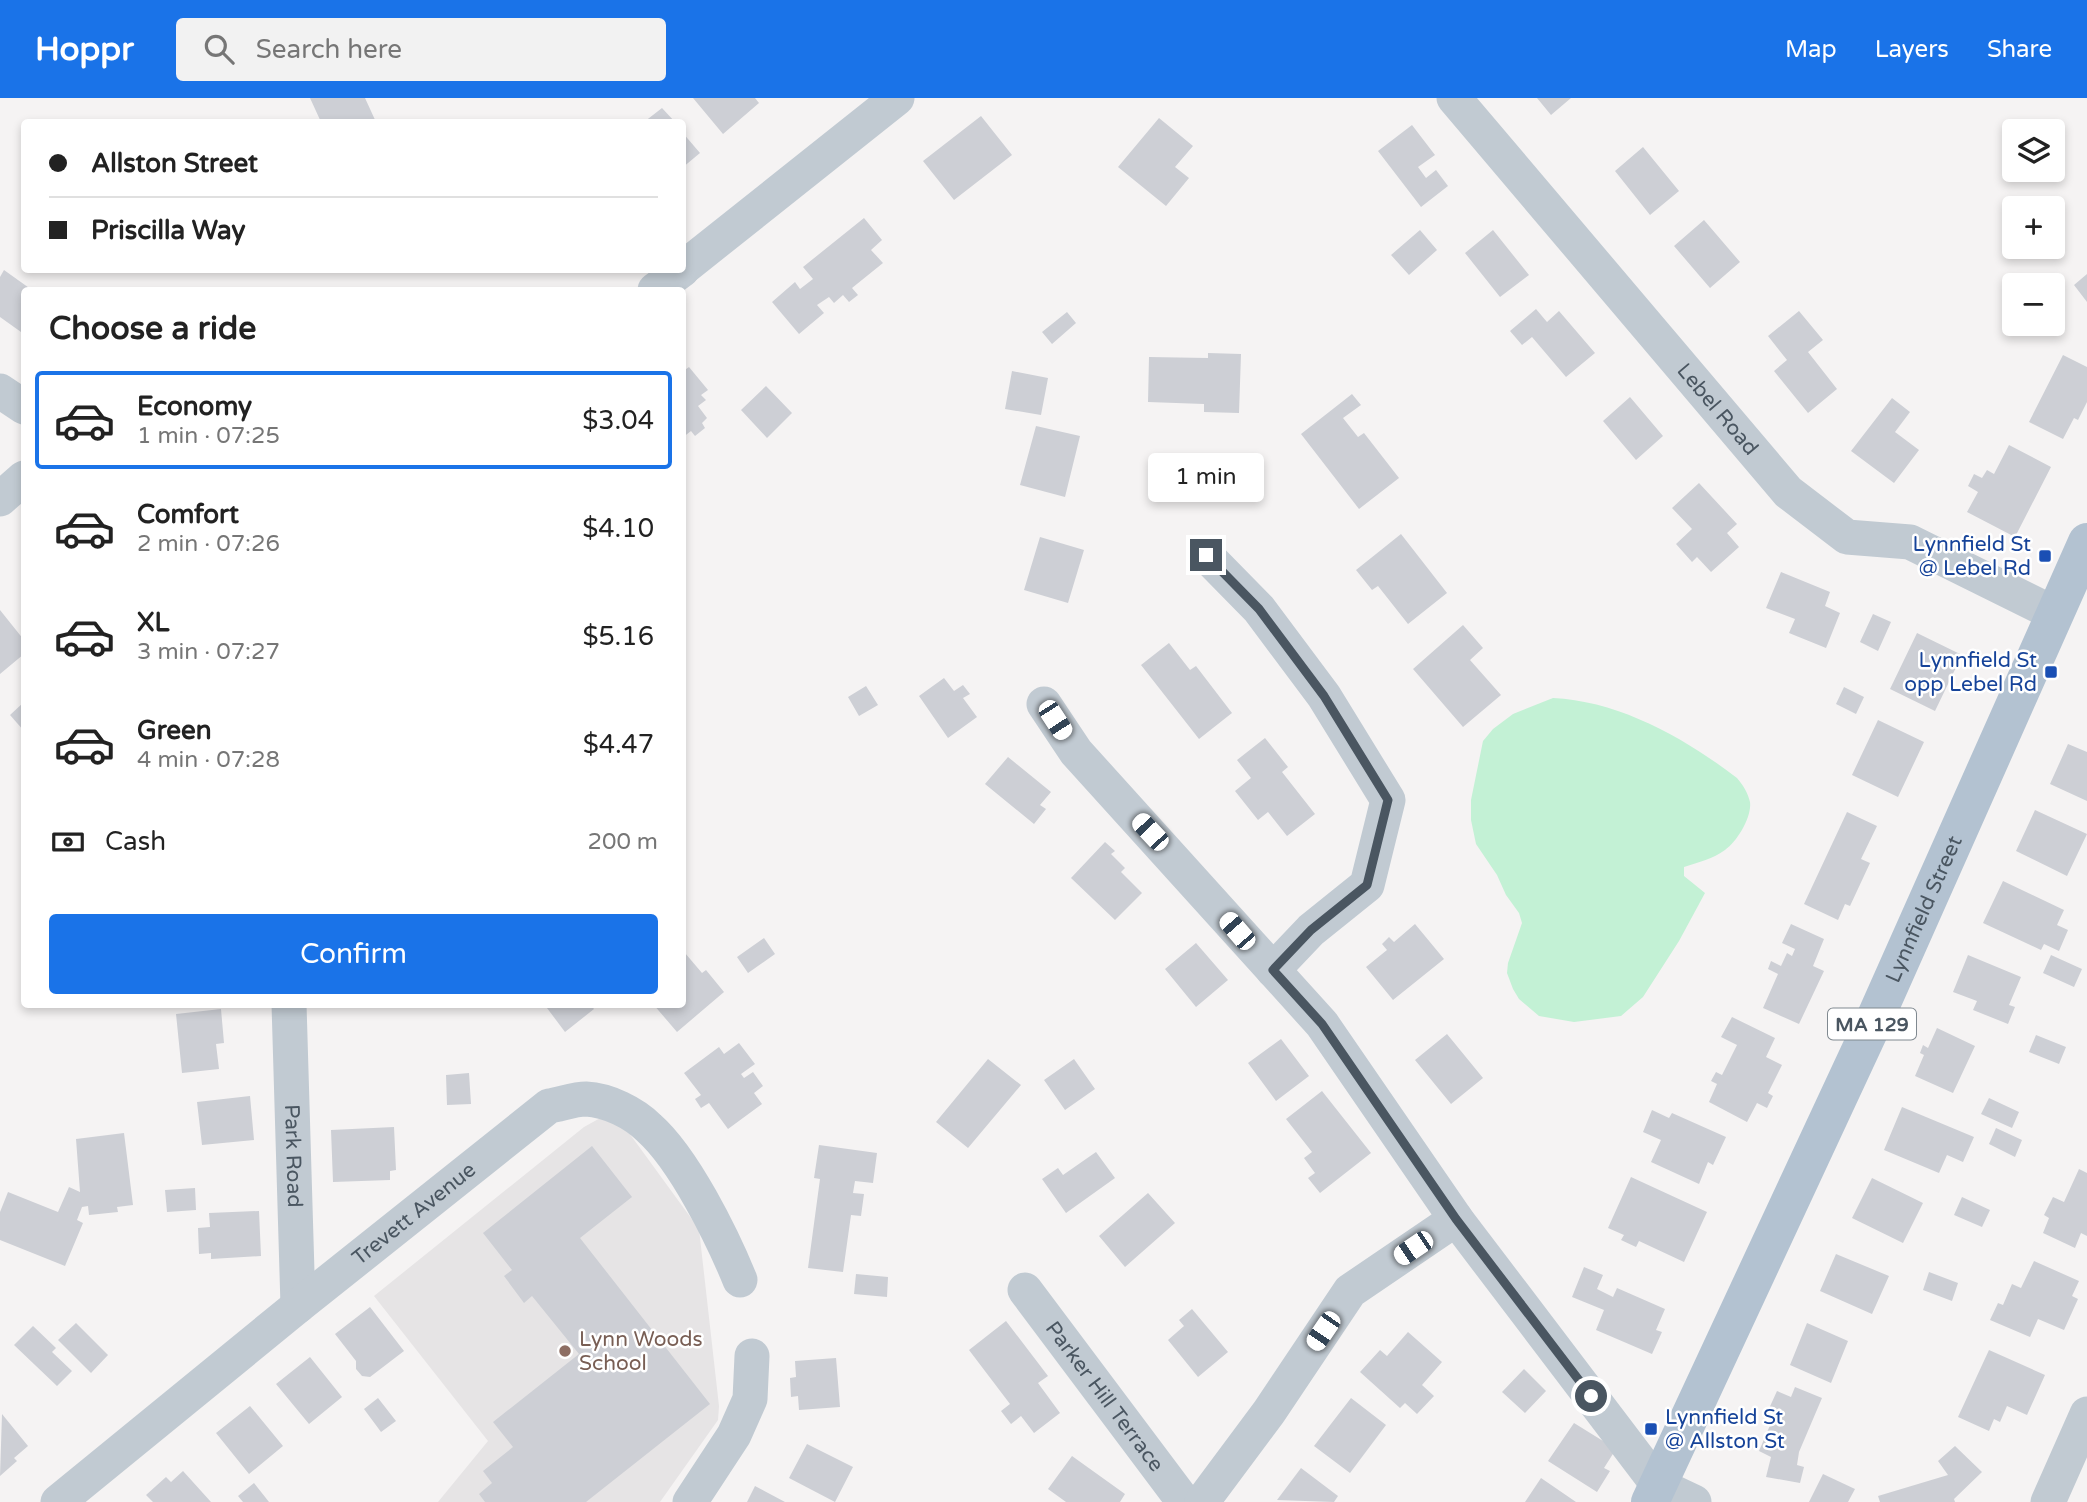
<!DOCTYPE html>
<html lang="en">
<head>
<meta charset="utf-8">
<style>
  :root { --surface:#fff; --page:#f2f2f2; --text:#222; --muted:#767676; --line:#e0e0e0; --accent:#1a73e8 }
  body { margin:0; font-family:"Varela Round",sans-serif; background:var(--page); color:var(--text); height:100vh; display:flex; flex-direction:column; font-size:26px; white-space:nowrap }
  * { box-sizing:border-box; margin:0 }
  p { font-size:23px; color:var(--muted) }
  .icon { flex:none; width:38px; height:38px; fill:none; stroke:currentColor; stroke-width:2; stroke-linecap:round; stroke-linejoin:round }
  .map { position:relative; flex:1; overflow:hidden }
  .sheet { position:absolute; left:21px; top:189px; width:665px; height:721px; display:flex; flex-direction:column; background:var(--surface); border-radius:7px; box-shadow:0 4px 10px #0003 }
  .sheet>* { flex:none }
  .guide { position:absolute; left:21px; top:21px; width:665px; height:154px; border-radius:7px; box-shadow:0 4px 10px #0003; display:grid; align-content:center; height:154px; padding:0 28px; background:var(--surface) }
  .tools { position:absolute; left:2002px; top:21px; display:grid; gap:14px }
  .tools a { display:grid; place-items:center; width:63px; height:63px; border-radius:7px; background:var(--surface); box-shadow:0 4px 10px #0003; font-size:35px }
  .end { position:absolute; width:32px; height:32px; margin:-16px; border:9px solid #4a5661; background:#fff; box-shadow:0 0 0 4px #fff }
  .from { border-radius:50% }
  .bubble { position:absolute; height:49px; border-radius:7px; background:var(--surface); box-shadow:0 4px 10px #0003; font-size:23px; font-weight:600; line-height:49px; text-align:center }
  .car { position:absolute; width:21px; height:42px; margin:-21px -10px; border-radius:9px; box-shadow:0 0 5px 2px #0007; background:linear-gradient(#fff 24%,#345 0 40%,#fff 0 76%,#345 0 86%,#fff 0) }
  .guide b { display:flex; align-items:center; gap:24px; height:66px; font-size:26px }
  .guide b+b { border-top:2px solid var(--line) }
  .guide i { width:18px; height:18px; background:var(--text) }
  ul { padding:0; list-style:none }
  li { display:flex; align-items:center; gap:21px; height:98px; margin:0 14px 10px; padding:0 14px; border:4px solid transparent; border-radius:7px }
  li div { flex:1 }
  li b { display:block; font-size:26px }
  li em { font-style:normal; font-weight:600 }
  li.active { border-color:var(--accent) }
  li>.icon { width:63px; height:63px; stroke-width:1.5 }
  h2 { padding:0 28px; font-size:32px; line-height:84px }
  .pay { display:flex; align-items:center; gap:18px; height:77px; padding:0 28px; font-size:26px }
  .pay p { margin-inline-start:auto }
  .cta { display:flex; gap:14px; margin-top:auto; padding:14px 28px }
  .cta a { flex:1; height:80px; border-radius:7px; background:var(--accent); color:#fff; font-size:28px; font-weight:600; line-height:80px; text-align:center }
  header { display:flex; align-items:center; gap:42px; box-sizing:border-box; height:98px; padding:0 35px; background:var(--accent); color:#fff }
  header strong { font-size:33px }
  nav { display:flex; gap:38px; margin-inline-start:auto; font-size:24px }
  .search { width:490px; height:63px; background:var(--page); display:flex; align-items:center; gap:18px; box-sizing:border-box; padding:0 24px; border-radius:7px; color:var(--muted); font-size:26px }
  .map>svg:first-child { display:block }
  .education { fill:#e6e4e5 }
  .green { fill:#c3f1d5 }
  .building { fill:#cdcfd5 }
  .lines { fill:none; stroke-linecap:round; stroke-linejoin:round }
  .street { stroke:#c1cad2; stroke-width:35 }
  .primary { stroke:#b3c2d1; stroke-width:38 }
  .route { stroke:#4a5661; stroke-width:9 }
  .transit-dot { fill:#1a4fb4; stroke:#fff; stroke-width:2.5 }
  .education-dot { fill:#8d6e63; stroke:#fff; stroke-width:2.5 }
  .labels { text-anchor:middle; stroke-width:5; stroke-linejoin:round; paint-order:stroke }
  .shield { fill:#fff; stroke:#808990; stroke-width:2 }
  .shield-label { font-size:19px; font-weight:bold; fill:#4a5661 }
  .street-label { font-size:21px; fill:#4a5661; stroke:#fff }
  .transit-label { font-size:21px; fill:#164399; stroke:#fff; text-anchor:end }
  .education-label { font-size:21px; fill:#785e54; stroke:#fff; text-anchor:start }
</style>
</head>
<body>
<header>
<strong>Hoppr</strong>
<div class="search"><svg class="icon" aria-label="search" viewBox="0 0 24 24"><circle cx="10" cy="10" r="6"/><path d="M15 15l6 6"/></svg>Search here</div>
<nav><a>Map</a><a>Layers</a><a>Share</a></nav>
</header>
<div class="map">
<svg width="2087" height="1404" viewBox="0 0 2087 1404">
  <rect width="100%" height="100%" fill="#f5f3f3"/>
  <path class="education" d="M602,1019L624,1028L699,1131L719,1308L718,1322L660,1404H438L488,1343L374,1198L584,1029Z"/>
  <path class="green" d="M1553,600C1619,603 1685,640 1737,680C1743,687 1748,695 1750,704C1752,719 1737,744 1725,752C1713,761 1699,764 1684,769V778L1705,795L1679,843L1643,899L1621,918L1574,924L1539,918L1519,901L1513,891L1507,875L1508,865L1522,825L1519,815L1506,797L1497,777L1476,746L1471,722V702L1483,643L1493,631L1513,616Z"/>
  <path class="building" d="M310,0H365L376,24H321Z
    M693,0H755L759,5L723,36Z
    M1537,0H1571L1551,17Z
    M662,10L675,24H644Z
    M981,18L1012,57L954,102L923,63Z
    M1159,20L1193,48L1175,69L1189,80L1166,108L1118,69Z
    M1412,27L1435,57L1418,69L1426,80L1436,72L1448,88L1421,109L1378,53Z
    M682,34L700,55L682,70Z
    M1643,49L1679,93L1650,117L1615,73Z
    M864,120L882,142L871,152L883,165L852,190L858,197L849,204L843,197L834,205L829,199L817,207L824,215L799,236L772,204L795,184L800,191L813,181L803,169Z
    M1704,122L1740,164L1710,190L1674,148Z
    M1420,132L1437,152L1409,177L1391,157Z
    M1493,132L1529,177L1500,199L1465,155Z
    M4,172L32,192H24V228L21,234L0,219V179Z
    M2087,176V204L2074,187Z
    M1536,211L1547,224L1559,213L1595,255L1566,279L1532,239L1522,247L1510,233Z
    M1799,213L1823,242L1808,254L1837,291L1808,315L1774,273L1787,262L1768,238Z
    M1067,214L1076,225L1052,246L1042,234Z
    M1208,255L1241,256L1239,315L1204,314V306L1148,304L1149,259L1208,260Z
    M2063,257L2087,269V304L2078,322L2074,320L2063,341L2029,324Z
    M689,269L708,292L701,297L706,302L698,308L707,320L702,325L705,330L695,338L691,333L682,340V274Z
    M1012,273L1048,280L1041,317L1005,311Z
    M766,288L792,315L767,340L741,312Z
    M1352,296L1361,307L1343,320L1358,339L1364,335L1399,380L1359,411L1301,336Z
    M1630,299L1663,338L1636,362L1603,323Z
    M1892,300L1910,314L1895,334L1919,352L1894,385L1851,353Z
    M1036,328L1080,338L1065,399L1020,387Z
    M2009,347L2051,369L2015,439L1967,414L1978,394L1968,388L1974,376L1982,380L1987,372L1994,376Z
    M1699,385L1737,426L1727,435L1739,449L1711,474L1697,459L1692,464L1676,446L1692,431L1672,410Z
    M1401,436L1447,495L1408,526L1378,488L1372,492L1356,472Z
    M1040,439L1084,452L1068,505L1024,492Z
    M1781,474L1830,494L1825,508L1840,515L1826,550L1789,535L1795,521L1766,510Z
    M0,512L24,542V556L0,576Z
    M1873,516L1891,524L1878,553L1860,544Z
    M1463,527L1483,550L1470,562L1501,597L1463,629L1413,571Z
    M1917,535L1962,557L1935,613L1890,591Z
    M1169,545L1190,572L1196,568L1232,615L1199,641L1141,567Z
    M944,580L954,593L963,587L970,596L963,600L977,619L948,640L919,598Z
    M866,588L878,607L859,618L848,599Z
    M1844,589L1864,599L1856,616L1836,606Z
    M24,604V633L10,617Z
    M1878,622L1924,644L1898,699L1852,677Z
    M1265,640L1288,669L1282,674L1315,716L1287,738L1268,714L1258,722L1235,693L1251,680L1237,662Z
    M2068,646L2087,654V703L2050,686Z
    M1008,659L1051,694L1040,707L1046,711L1034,726L985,686Z
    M2035,712L2087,736L2067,778L2016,753Z
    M1847,714L1877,728L1861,761L1870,765L1850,808L1845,806L1838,822L1804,806Z
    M1105,744L1115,753L1111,756L1125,770L1121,774L1142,795L1115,822L1071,780Z
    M2003,783L2064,812L2057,827L2068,832L2059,853L2044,846L2041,852L1983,825Z
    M1415,826L1444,861L1393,902L1366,869L1387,852L1382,846L1389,839L1394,844Z
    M1791,826L1824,841L1813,868L1824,873L1799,926L1763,910L1778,876L1768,871L1771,863L1781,868L1787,855L1792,858L1795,851L1782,845Z
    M764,840L775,856L748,875L737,859Z
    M1196,845L1228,882L1196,909L1165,871Z
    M685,855L702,875L706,872L724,894L677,934L653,906H682V858Z
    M1968,857L2021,879L2009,907L2015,909L2008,926L1973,912L1977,903L1953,894Z
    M2051,857L2082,871L2074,889L2043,875Z
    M544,906H590L594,911L565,934Z
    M221,911L224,945L216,946L219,971L182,975L176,916Z
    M1732,919L1775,940L1766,959L1782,967L1768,995L1773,998L1767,1010L1757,1005L1747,1024L1709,1004L1717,986L1711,983L1716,974L1722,977L1737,947L1721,939Z
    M1937,930L1975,948L1953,995L1915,978L1924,957L1920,955L1923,947L1928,950Z
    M1447,936L1483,980L1451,1006L1415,962Z
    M2036,937L2066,949L2059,966L2029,954Z
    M1281,941L1309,978L1276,1003L1248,965Z
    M739,945L755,966L741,976L744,980L753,974L763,988L754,995L762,1006L728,1031L709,1005L701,1010L695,1001L701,997L684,975L719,949L724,956Z
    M988,961L1021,987L968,1050L936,1024Z
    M1074,961L1095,991L1065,1012L1044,982Z
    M469,975L471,1006L447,1007L446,977Z
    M1322,993L1371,1055L1320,1095L1308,1080L1315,1075L1304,1060L1312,1054L1286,1021Z
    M250,998L254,1042L202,1047L197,1004Z
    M1989,1000L2019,1014L2012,1030L1981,1016Z
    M1902,1009L1974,1039L1963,1064L1947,1057L1939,1075L1884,1052Z
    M1652,1012L1669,1020L1672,1015L1726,1039L1713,1067L1708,1064L1699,1086L1651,1064L1661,1042L1643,1034Z
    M394,1029L396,1072L390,1073V1082L333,1084L331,1032Z
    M1996,1030L2022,1042L2015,1059L1989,1046Z
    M124,1035L133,1107L117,1109L118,1114L89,1117L88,1108L82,1109L77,1122L83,1125L65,1168L0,1142V1114L8,1094L58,1114L69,1089L80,1094L76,1041Z
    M819,1047L877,1055L873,1085L855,1083L853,1095L864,1096L861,1118L851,1117L843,1174L808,1170L820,1081L814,1080Z
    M592,1048L632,1099L580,1140L710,1306L586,1404H485L479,1396L492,1385L483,1373L513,1349L493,1324L579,1256L532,1198L524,1205L504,1178L512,1172L483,1135Z
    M1096,1054L1115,1080L1066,1115L1042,1081L1058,1070L1063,1077Z
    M2079,1071L2087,1075V1138L2081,1135L2075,1150L2043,1135L2049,1120L2044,1117L2053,1099L2064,1104Z
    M1631,1079L1707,1114L1684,1164L1639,1143L1636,1149L1621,1142L1624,1137L1608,1130Z
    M1872,1080L1923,1105L1903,1145L1852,1120Z
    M195,1090L196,1112L167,1114L165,1092Z
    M1148,1095L1175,1125L1125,1169L1099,1138Z
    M1962,1099L1990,1112L1982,1129L1954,1117Z
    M259,1113L261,1158L211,1161V1155L199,1156L198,1130L210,1129L209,1115Z
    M1836,1156L1889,1178L1872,1216L1820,1193Z
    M2034,1163L2079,1183L2072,1198L2078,1201L2064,1232L2038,1221L2030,1239L1990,1222L1998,1205L2003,1207L2012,1186L2021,1190Z
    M1584,1169L1603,1177L1597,1191L1613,1199L1617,1190L1665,1211L1656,1232L1662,1234L1652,1256L1596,1232L1604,1212L1572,1199Z
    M1929,1174L1958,1185L1952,1203L1923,1192Z
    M856,1176L888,1179L887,1199L854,1196Z
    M370,1209L404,1253L370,1279L362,1278L356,1271V1263L335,1236Z
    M1192,1211L1228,1254L1198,1279L1168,1242L1184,1228L1179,1222Z
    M1006,1223L1048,1278L1038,1285L1060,1315L1034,1335L1021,1318L1011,1326L1001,1313L1010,1306L969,1252Z
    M76,1225L108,1257L91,1275L58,1242Z
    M1807,1225L1848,1243L1831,1285L1790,1267Z
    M33,1228L56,1250L52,1254L72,1273L57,1288L14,1247Z
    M1408,1234L1442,1264L1422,1287L1434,1298L1417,1316L1405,1305L1400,1310L1360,1274L1380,1252L1387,1258Z
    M1989,1252L2045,1277L2027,1317L2007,1308L2000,1324L1994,1321L1989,1333L1958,1319Z
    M310,1259L342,1299L309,1326L276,1286Z
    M836,1260L840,1309L799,1312L798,1298L791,1299L790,1280L796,1279L795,1263Z
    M1524,1271L1546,1293L1525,1315L1502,1294Z
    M1795,1289L1822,1300L1799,1354L1797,1367L1804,1369L1800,1385L1766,1379L1771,1359L1759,1353L1774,1318L1767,1315L1777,1293L1791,1299Z
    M378,1300L396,1323L381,1334L364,1311Z
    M1351,1300L1386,1327L1350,1375L1314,1348Z
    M250,1308L283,1348L249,1376L216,1335Z
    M2,1316L28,1348L14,1360L17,1363L0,1378Z
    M1574,1325L1616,1351L1604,1370L1610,1373L1597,1394L1548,1363Z
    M807,1346L853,1369L835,1404L789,1380Z
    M1955,1348L1982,1374L1954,1401L1955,1404H1880L1878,1398L1948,1377L1938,1363Z
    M1072,1358L1125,1396L1120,1404H1066L1048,1391Z
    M1301,1370L1338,1398L1334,1404L1277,1402Z
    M183,1373L211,1404H153L146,1397L166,1379L171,1384Z
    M1823,1376L1855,1391L1848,1404H1809Z
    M1541,1380L1576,1404H1525Z
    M254,1385L269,1404H243L238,1398Z
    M755,1388L785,1404H747Z"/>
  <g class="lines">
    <g class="street">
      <path id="s1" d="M1454,0L1788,394L1847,439L1910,444L2055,516"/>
      <path d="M682,171L897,0"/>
      <path d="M655,192L682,172"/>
      <path d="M0,293L24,309"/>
      <path d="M0,401L24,380"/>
      <path d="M1206,457L1259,511L1324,598L1388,702L1367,787L1311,832L1273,872"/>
      <path d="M1044,606L1076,654L1322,926L1456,1121L1658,1387L1694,1404"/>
      <path id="s2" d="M289,906L298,1208"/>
      <path id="s3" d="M1025,1192L1184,1404"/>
      <path id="s4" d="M58,1404L298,1208L549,1008C561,1006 575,1001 586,1001C608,1002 634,1015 649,1030C684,1061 722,1138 740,1182"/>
      <path d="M690,1404L734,1337L750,1301L752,1258"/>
      <path d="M1202,1404L1269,1314L1350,1193L1456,1121"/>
      <path d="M2048,1404L2087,1316"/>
    </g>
    <path class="primary" id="s5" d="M1650,1404L1873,925L2087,444"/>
  </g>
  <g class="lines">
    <path class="route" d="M1206,457L1259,511L1324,598L1388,702L1367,787L1311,832L1273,872L1322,926L1456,1121L1591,1298"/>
  </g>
  <g class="transit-dot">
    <rect x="2038" y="451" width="14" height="14" rx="3.5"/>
    <rect x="2044" y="567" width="14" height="14" rx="3.5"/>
    <rect x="1644" y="1324" width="14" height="14" rx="3.5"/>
  </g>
  <circle class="education-dot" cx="565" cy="1253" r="7"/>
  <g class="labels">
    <rect class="shield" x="1828" y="910.5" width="88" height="31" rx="5"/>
    <g class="shield-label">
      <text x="1872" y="933">MA 129</text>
    </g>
    <g class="street-label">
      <text dy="7" stroke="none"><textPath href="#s1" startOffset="408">Lebel Road</textPath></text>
      <text dy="7" stroke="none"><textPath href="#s5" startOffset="653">Lynnfield Street</textPath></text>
      <text dy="7" stroke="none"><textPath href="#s2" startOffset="152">Park Road</textPath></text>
      <text dy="7" stroke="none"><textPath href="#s4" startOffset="458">Trevett Avenue</textPath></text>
      <text dy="7" stroke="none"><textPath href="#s3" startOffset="133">Parker Hill Terrace</textPath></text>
    </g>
    <g class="transit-label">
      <text x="2031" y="453">Lynnfield St<tspan x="2031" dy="24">@ Lebel Rd</tspan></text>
      <text x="2037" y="569">Lynnfield St<tspan x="2037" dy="24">opp Lebel Rd</tspan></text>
      <text x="1665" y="1326" text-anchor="start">Lynnfield St<tspan x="1665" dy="24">@ Allston St</tspan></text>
    </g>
    <g class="education-label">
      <text x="579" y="1248">Lynn Woods<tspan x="579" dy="24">School</tspan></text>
    </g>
  </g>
</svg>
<div class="tools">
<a><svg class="icon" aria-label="layers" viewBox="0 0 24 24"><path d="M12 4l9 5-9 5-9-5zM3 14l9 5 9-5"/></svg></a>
<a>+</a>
<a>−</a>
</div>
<i class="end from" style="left:1591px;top:1298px"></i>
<i class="end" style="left:1206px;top:457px"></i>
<div class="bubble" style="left:1148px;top:355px;width:116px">1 min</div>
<i class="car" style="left:1055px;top:622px;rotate:147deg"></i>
<i class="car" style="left:1150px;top:734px;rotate:317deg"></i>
<i class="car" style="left:1237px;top:833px;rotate:319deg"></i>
<i class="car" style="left:1413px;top:1150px;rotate:236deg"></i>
<i class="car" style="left:1323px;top:1233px;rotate:214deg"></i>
<div class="guide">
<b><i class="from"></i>Allston Street</b>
<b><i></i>Priscilla Way</b>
</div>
<section class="sheet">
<h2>Choose a ride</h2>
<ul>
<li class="active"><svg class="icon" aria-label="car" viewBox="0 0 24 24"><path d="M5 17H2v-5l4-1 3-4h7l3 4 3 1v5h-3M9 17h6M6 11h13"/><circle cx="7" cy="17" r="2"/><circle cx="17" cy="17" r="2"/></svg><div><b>Economy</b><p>1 min · 07:25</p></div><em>$3.04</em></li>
<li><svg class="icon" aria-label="car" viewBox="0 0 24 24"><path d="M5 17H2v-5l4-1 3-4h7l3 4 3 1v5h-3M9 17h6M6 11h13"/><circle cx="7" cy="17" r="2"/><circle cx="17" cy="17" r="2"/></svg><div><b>Comfort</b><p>2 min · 07:26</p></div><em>$4.10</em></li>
<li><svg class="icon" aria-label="car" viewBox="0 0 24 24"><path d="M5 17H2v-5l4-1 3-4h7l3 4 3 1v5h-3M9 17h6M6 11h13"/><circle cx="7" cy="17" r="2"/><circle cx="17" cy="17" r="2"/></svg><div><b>XL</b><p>3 min · 07:27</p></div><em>$5.16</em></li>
<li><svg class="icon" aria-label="car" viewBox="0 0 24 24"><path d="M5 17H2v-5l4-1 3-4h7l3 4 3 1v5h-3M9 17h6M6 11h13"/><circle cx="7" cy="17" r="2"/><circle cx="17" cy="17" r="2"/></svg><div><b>Green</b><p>4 min · 07:28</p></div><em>$4.47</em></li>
</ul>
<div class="pay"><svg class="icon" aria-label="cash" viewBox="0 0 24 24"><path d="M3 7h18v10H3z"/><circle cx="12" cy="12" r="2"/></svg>Cash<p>200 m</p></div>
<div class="cta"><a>Confirm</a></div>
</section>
</div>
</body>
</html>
